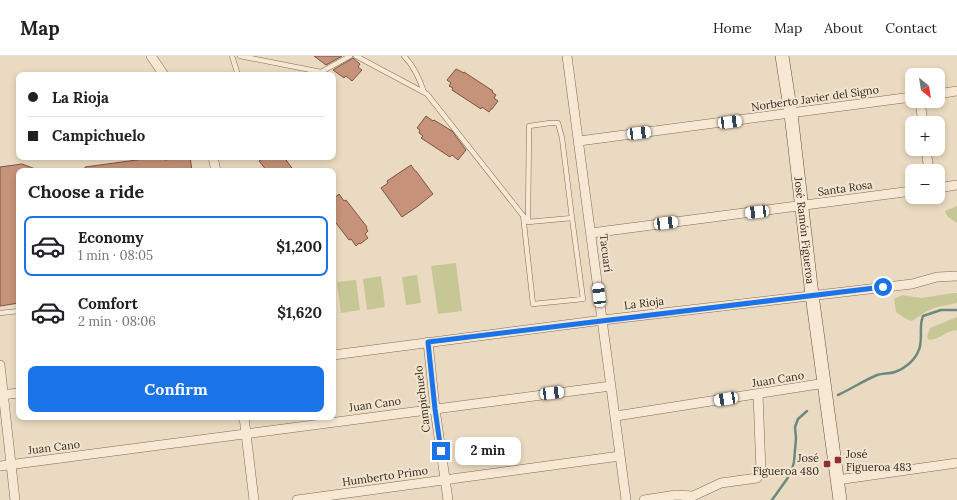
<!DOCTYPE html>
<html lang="en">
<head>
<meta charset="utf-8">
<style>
  :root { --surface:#fff; --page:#f2f2f2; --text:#202124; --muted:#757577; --line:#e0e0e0; --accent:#1a73e8 }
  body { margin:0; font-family:Lora,serif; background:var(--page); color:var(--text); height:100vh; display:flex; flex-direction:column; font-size:15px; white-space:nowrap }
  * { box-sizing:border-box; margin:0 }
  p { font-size:13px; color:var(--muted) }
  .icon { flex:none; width:22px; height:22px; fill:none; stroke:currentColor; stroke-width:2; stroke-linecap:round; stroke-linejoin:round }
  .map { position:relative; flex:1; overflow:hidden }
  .panel { position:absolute; left:16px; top:112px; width:320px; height:252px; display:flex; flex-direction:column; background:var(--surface); border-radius:8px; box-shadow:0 2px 6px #0003 }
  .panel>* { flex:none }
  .guide { position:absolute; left:16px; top:16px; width:320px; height:88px; border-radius:8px; box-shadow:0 2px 6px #0003; display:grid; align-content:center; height:88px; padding:0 12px; background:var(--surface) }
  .needle { width:26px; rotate:150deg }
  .fabs { position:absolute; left:905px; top:12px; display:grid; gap:8px }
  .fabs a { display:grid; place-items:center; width:40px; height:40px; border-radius:8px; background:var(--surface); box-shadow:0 2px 6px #0003; font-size:20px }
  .end { position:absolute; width:18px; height:18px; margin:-9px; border:5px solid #1a73e8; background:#fff; box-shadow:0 0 0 2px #fff }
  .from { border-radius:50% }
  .bubble { position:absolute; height:28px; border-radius:8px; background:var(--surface); box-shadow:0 2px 6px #0003; font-size:13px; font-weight:800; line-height:28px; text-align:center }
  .car { position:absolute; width:12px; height:24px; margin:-12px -6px; border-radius:5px; box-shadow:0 0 3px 1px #0007; background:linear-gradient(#fff 24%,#345 0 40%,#fff 0 76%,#345 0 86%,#fff 0) }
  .guide b { display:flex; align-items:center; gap:14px; height:38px; font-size:15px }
  .guide b+b { border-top:1px solid var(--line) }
  .guide i { width:10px; height:10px; background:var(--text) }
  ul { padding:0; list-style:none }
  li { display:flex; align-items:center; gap:12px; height:60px; margin:0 8px 6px; padding:0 4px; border:2px solid transparent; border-radius:8px }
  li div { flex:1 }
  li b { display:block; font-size:15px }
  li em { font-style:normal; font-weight:800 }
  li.on { border-color:var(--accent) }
  li>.icon { width:36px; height:36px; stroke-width:1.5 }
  h2 { padding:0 12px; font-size:18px; line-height:48px }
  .cta { display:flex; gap:8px; margin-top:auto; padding:8px 12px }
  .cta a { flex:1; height:46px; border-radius:8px; background:var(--accent); color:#fff; font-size:16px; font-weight:800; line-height:46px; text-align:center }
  header { display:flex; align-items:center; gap:24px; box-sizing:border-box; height:56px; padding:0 20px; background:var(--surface); border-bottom:1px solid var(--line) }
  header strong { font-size:19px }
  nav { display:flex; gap:22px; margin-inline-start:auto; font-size:14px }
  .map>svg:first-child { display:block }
  .green { fill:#c7c796 }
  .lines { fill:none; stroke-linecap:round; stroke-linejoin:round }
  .stream { stroke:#6b8a7f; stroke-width:2.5 }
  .building { fill:#c69279; stroke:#805442 }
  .lane-casing { stroke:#826b5a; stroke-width:5.5 }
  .street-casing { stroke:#826b5a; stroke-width:10 }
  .secondary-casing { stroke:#644d3d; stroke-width:14 }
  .lane { stroke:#f6e8d3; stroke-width:4.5 }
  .street { stroke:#f6e8d3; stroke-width:9 }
  .secondary { stroke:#f6e8d3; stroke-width:13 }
  .route { stroke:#1a73e8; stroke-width:5 }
  .poi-dot { fill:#8d2e38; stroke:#f2e5d0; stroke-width:1.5 }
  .labels { text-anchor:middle; stroke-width:4; stroke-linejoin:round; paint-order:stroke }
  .street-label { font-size:11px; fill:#33261d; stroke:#f2e5d0 }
  .poi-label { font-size:11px; fill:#33261d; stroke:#f2e5d0; text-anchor:start }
</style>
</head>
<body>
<header>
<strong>Map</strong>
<nav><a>Home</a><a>Map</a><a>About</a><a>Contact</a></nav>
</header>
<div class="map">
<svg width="957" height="444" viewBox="0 0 957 444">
  <rect width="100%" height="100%" fill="#eadac1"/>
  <path class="green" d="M957,150V167L948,161L945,155Z
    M456,207L462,255L438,258L431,210Z
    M417,219L421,247L406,249L402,221Z
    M381,220L385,251L367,254L363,223Z
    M356,224L360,254L341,257L337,226Z
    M953,237H957V247L937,251L927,255L912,265L906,263L896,256L894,243L902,239L921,242Z
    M957,261V274C945,275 940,284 929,284L927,281L930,272Z"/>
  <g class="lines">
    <path class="stream" d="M838,339C851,333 863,325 877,319C883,317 889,318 895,316C904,313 914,305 918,296C924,285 918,272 923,260L941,254H957
      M772,444L787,423L792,413L794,406L796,382L795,371L798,363L807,355"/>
  </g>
  <path class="building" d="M314,0H342L326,9Z
    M353,2L360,8L358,11L362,14L352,25L346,20L344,22L333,14Z
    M456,13L464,17V16L493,35L492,36L496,39L494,42L498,45L492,53H491L489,56L482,51L481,53L452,34L453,32L449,30L451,27L447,24Z
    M426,60L433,65L434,64L452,75L466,94L458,104L452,99L450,101L421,82L423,80L419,77L420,74L417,72Z
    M159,101L165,104L190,101L192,115H85V111Z
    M259,101H284L294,115H267L259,105L261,104Z
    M22,108L38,114L19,115V233H17L19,247L0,250V111Z
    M411,109L415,115H416L433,138L418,150L402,161L381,132L388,127L387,125Z
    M339,138L344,145L346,144L367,171L366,172L368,175L365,178L368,182L360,188L359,187L356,190L351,183L349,184L333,163V143Z"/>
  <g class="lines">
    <defs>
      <path id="lane" d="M232,0L238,19
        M240,0L321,16L350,0
        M356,0L427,38L528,166
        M404,0C413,9 420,24 424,36
        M550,67H558L562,82L572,162L528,166L529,70Z
        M523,159L533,248L583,243L572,162
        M0,257L19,255"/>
      <path id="street" d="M151,0L164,19
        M567,0L626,444
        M938,38L957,35
        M920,45L923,67
        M579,85L912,41
        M926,93L929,115
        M213,101L216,115
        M938,132L957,129
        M591,177L912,135
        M428,286L435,353L448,444
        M333,299L603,264L912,228L937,221L957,220
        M0,309L15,444
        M0,339L19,337
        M616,360L825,327
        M244,361L254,444
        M0,410L611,330
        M837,424L957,407
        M297,444L620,400
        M644,444L676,439L693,440L721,427L757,422L761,416L758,338"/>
      <g id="secondary">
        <path id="s1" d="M782,0L791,58L812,239L840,444"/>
      </g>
    </defs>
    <use href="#lane" class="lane-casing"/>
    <use href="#street" class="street-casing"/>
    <use href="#secondary" class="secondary-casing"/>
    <use href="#lane" class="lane"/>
    <use href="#street" class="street"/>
    <use href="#secondary" class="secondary"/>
  </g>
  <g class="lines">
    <path class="route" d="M441,395L435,353L428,286L883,231"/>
  </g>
  <g class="poi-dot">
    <rect x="834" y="400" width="8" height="8" rx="2"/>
    <rect x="823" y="404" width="8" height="8" rx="2"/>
  </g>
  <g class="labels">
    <g class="street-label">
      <text transform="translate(815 42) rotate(-8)" y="4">Norberto Javier del Signo</text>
      <text transform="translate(845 132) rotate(-8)" y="4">Santa Rosa</text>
      <text dy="4" stroke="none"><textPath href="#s1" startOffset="176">José Ramón Figueroa</textPath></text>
      <text transform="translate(606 197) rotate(83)" y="4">Tacuarí</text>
      <text transform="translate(644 247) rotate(-7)" y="4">La Rioja</text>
      <text transform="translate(778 323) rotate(-9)" y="4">Juan Cano</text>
      <text transform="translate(422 343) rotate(-97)" y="4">Campichuelo</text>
      <text transform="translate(375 348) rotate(-8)" y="4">Juan Cano</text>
      <text transform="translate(54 391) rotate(-7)" y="4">Juan Cano</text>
      <text transform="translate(385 420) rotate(-8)" y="4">Humberto Primo</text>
    </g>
    <g class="poi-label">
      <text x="846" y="402">José<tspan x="846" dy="13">Figueroa 483</tspan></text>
      <text x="819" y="406" text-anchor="end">José<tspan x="819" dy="13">Figueroa 480</tspan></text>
    </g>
  </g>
</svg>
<div class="fabs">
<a><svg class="needle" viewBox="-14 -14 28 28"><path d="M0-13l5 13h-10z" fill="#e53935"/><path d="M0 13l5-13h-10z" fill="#757577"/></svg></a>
<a>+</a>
<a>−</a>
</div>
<i class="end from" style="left:883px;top:231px"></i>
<i class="end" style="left:441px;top:395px"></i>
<div class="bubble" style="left:455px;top:381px;width:66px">2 min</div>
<i class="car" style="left:730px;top:66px;rotate:83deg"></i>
<i class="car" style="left:639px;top:77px;rotate:83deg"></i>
<i class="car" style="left:757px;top:156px;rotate:263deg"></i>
<i class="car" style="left:666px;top:167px;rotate:83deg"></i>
<i class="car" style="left:599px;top:239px;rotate:353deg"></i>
<i class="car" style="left:552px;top:337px;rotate:83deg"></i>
<i class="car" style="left:726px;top:343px;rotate:261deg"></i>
<div class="guide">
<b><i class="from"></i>La Rioja</b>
<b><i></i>Campichuelo</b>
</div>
<section class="panel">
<h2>Choose a ride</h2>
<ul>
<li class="on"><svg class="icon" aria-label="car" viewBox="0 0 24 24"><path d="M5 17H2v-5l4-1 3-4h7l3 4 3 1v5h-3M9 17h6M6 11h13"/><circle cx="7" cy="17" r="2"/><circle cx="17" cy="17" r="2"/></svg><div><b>Economy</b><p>1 min · 08:05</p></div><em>$1,200</em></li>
<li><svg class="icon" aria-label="car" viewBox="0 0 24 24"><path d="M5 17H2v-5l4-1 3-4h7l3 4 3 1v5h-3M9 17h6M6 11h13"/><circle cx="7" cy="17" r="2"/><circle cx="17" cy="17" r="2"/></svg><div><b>Comfort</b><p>2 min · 08:06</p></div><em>$1,620</em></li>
</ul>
<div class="cta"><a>Confirm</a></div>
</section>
</div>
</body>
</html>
